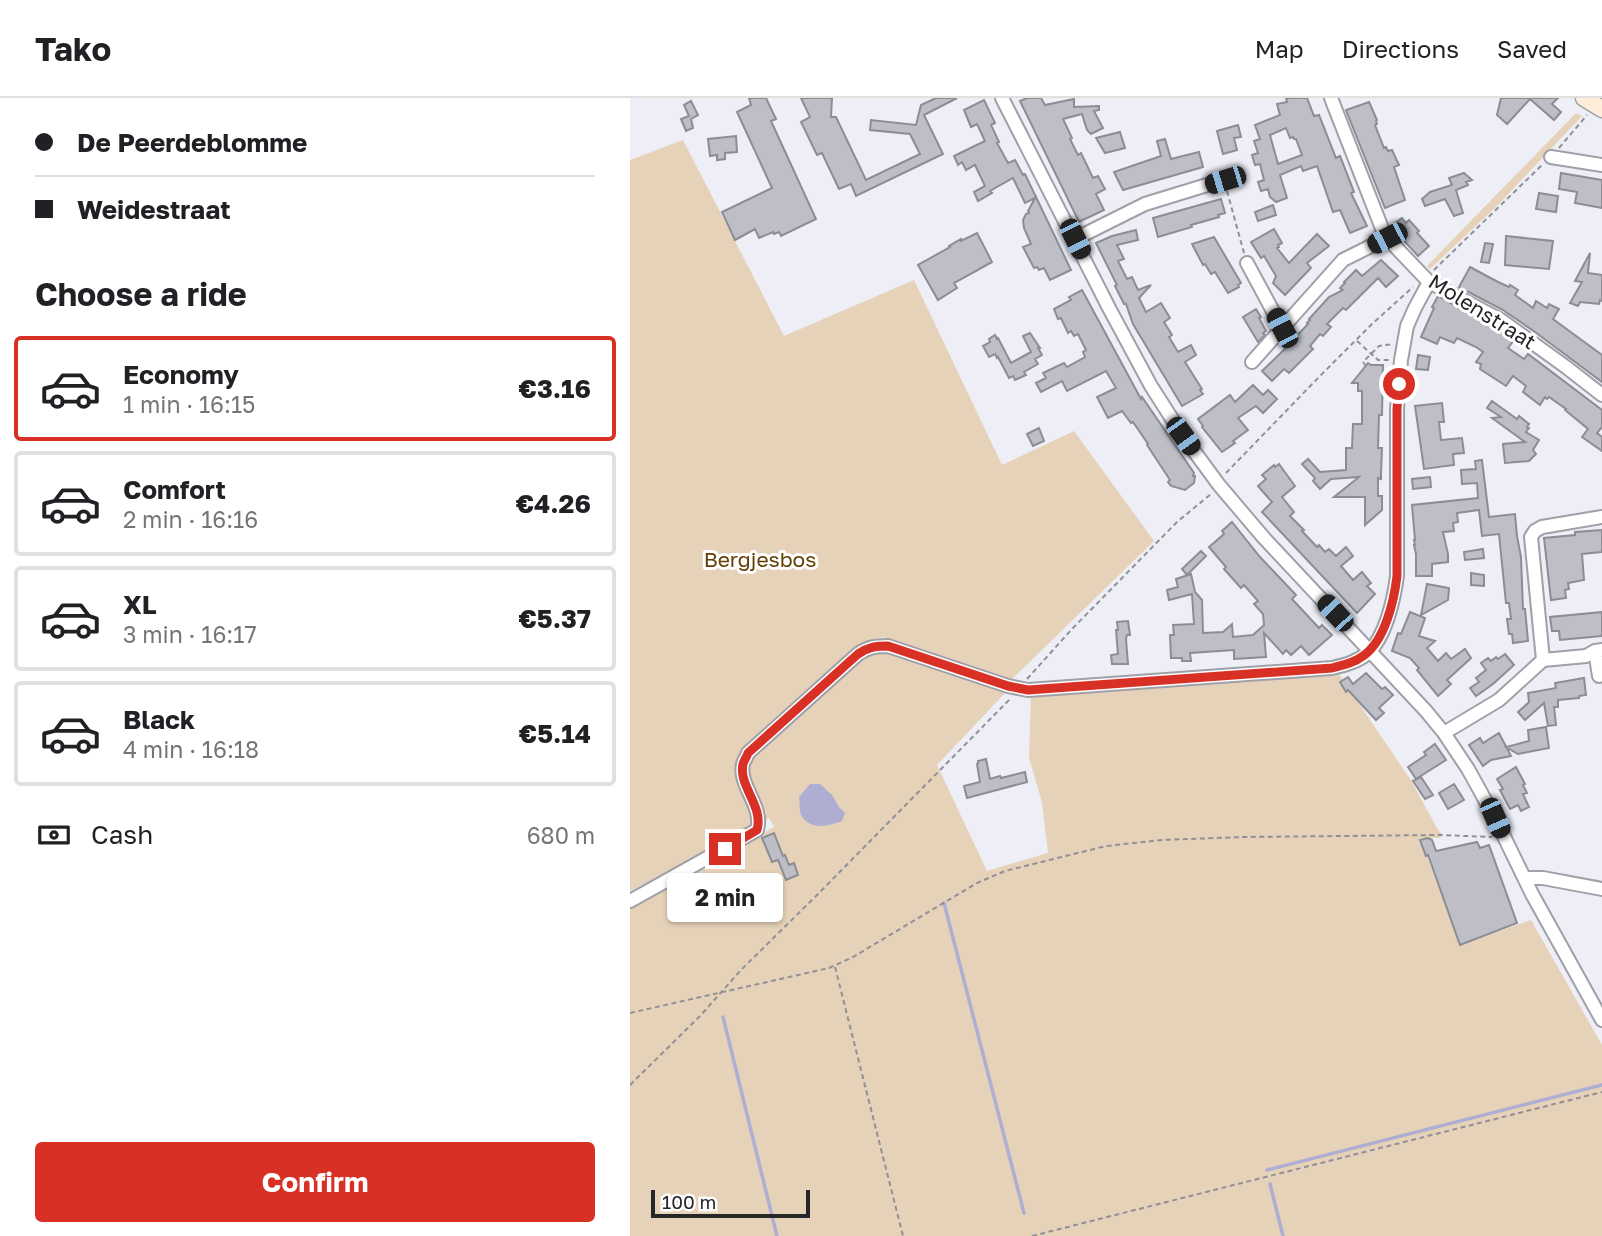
<!DOCTYPE html>
<html lang="en">
<head>
<meta charset="utf-8">
<style>
  :root { --surface:#fff; --page:#f6f6f6; --text:#202124; --muted:#757577; --line:#e0e0e0; --accent:#d93025 }
  body { margin:0; font-family:"Golos Text",sans-serif; background:var(--page); color:var(--text); height:100vh; display:flex; flex-direction:column; font-size:26px; white-space:nowrap }
  * { box-sizing:border-box; margin:0 }
  p { font-size:23px; color:var(--muted) }
  .icon { flex:none; width:38px; height:38px; fill:none; stroke:currentColor; stroke-width:2; stroke-linecap:round; stroke-linejoin:round }
  .map { position:relative; flex:1; overflow:hidden }
  .panel { display:flex; flex-direction:column; background:var(--surface); width:630px }
  .panel>* { flex:none }
  .guide { display:grid; align-content:center; height:154px; padding:0 35px; background:var(--surface) }
  .scale { position:absolute; left:21px; bottom:18px; width:159px; box-sizing:border-box; padding-left:7px; border:4px solid #262629; border-top:0; font-size:19px; line-height:24px; white-space:nowrap; color:#262629; -webkit-text-stroke:5px #fff; paint-order:stroke }
  .end { position:absolute; width:32px; height:32px; margin:-16px; border:9px solid #d93025; background:#fff; box-shadow:0 0 0 4px #fff }
  .from { border-radius:50% }
  .bubble { position:absolute; height:49px; border-radius:7px; background:var(--surface); box-shadow:0 2px 5px #0004; font-size:23px; font-weight:700; line-height:49px; text-align:center }
  .car { position:absolute; width:21px; height:42px; margin:-21px -10px; border-radius:9px; box-shadow:0 0 5px 2px #0007; background:linear-gradient(#222 24%,#8ab4d8 0 40%,#222 0 76%,#8ab4d8 0 86%,#222 0) }
  .guide b { display:flex; align-items:center; gap:24px; height:66px; font-size:26px }
  .guide b+b { border-top:2px solid var(--line) }
  .guide i { width:18px; height:18px; background:var(--text) }
  ul { padding:0; list-style:none }
  li { display:flex; align-items:center; gap:21px; height:105px; margin:0 14px 10px; padding:0 21px; border:4px solid var(--line); border-radius:7px }
  li div { flex:1 }
  li b { display:block; font-size:26px }
  li em { font-style:normal; font-weight:700 }
  li.selected { border-color:var(--accent) }
  li>.icon { width:63px; height:63px; stroke-width:1.5 }
  h2 { padding:0 35px; font-size:32px; line-height:84px }
  .pay { display:flex; align-items:center; gap:18px; height:77px; padding:0 35px; font-size:26px }
  .pay p { margin-inline-start:auto }
  .primary-button { display:flex; gap:14px; margin-top:auto; padding:14px 35px }
  .primary-button a { flex:1; height:80px; border-radius:7px; background:var(--accent); color:#fff; font-size:28px; font-weight:700; line-height:80px; text-align:center }
  header { display:flex; align-items:center; gap:42px; box-sizing:border-box; height:98px; padding:0 35px; background:var(--surface); border-bottom:2px solid var(--line) }
  header strong { font-size:33px }
  nav { display:flex; gap:38px; margin-inline-start:auto; font-size:24px }
  main { display:flex; flex:1; min-height:0 }
  .map>svg:first-child { display:block }
  .green { fill:#e6d2b8 }
  .water { fill:#aeaed3 }
  .lines { fill:none; stroke-linecap:round; stroke-linejoin:round }
  .stream { stroke:#aeaed3; stroke-width:3.5 }
  .building { fill:#bebec7; stroke:#8c8c94; stroke-width:2; fill-rule:evenodd }
  .street-casing { stroke:#9fa0a8; stroke-width:16 }
  .secondary-casing { stroke:#9fa0a8; stroke-width:19 }
  .path { stroke:#909096; stroke-width:2; stroke-dasharray:5 3.5; stroke-linecap:butt }
  .street { stroke:#fff; stroke-width:12 }
  .secondary { stroke:#feeed9; stroke-width:16 }
  .route { stroke:#d93025; stroke-width:9 }
  .labels { text-anchor:middle; stroke-width:6; stroke-linejoin:round; paint-order:stroke }
  .street-label { font-size:21px; fill:#262629; stroke:#fff }
  .park-label { font-size:21px; fill:#624004; stroke:#fff }
</style>
</head>
<body>
<header>
<strong>Tako</strong>
<nav><a>Map</a><a>Directions</a><a>Saved</a></nav>
</header>
<main>
<section class="panel">
<div class="guide">
<b><i class="from"></i>De Peerdeblomme</b>
<b><i></i>Weidestraat</b>
</div>
<h2>Choose a ride</h2>
<ul>
<li class="selected"><svg class="icon" aria-label="car" viewBox="0 0 24 24"><path d="M5 17H2v-5l4-1 3-4h7l3 4 3 1v5h-3M9 17h6M6 11h13"/><circle cx="7" cy="17" r="2"/><circle cx="17" cy="17" r="2"/></svg><div><b>Economy</b><p>1 min · 16:15</p></div><em>€3.16</em></li>
<li><svg class="icon" aria-label="car" viewBox="0 0 24 24"><path d="M5 17H2v-5l4-1 3-4h7l3 4 3 1v5h-3M9 17h6M6 11h13"/><circle cx="7" cy="17" r="2"/><circle cx="17" cy="17" r="2"/></svg><div><b>Comfort</b><p>2 min · 16:16</p></div><em>€4.26</em></li>
<li><svg class="icon" aria-label="car" viewBox="0 0 24 24"><path d="M5 17H2v-5l4-1 3-4h7l3 4 3 1v5h-3M9 17h6M6 11h13"/><circle cx="7" cy="17" r="2"/><circle cx="17" cy="17" r="2"/></svg><div><b>XL</b><p>3 min · 16:17</p></div><em>€5.37</em></li>
<li><svg class="icon" aria-label="car" viewBox="0 0 24 24"><path d="M5 17H2v-5l4-1 3-4h7l3 4 3 1v5h-3M9 17h6M6 11h13"/><circle cx="7" cy="17" r="2"/><circle cx="17" cy="17" r="2"/></svg><div><b>Black</b><p>4 min · 16:18</p></div><em>€5.14</em></li>
</ul>
<div class="pay"><svg class="icon" aria-label="cash" viewBox="0 0 24 24"><path d="M3 7h18v10H3z"/><circle cx="12" cy="12" r="2"/></svg>Cash<p>680 m</p></div>
<div class="primary-button"><a>Confirm</a></div>
</section>
<div class="map">
<svg width="972" height="1138" viewBox="0 0 972 1138">
  <rect width="100%" height="100%" fill="#eeeef7"/>
  <path class="green" d="M946,15L952,18L869,106L800,171L797,168Z
    M53,42L154,238L284,182L372,367L444,333L524,443L381,582L253,539L225,552C238,557 245,554 259,554L377,593L307,667L357,773L418,755L412,704L399,660L401,597L707,573L782,684L808,732L811,735V740H790L830,847L901,822L972,947V1138H0V806L144,729L139,720L0,793V62Z"/>
  <path class="water" d="M180,686H190L202,697L209,709L215,715L212,723C200,728 179,733 171,717C169,712 170,704 169,699Z"/>
  <g class="lines">
    <path class="stream" d="M314,805L394,1115
      M93,919L147,1138
      M637,1072L972,987
      M640,1086L653,1138"/>
  </g>
  <path class="building" d="M119,0H136L146,21L141,23L186,121L151,138L149,134L144,136L143,134L129,140L125,131L105,142L92,114L142,90L107,14L121,7Z
    M171,0H202L201,19H206L236,82L290,56L280,36L240,32L241,22L286,27L291,7L306,0H327L294,17L313,56L226,98L221,86L209,91L192,55L187,57L171,24L180,19Z
    M397,0H411L415,7L444,1V9L469,8V12L464,13L473,30L461,36L457,32L452,16L433,21L442,40L440,41L448,57L451,55L463,80L468,78L475,91L466,96L474,112L449,124L390,3Z
    M656,0H677L684,18L689,17L706,60L710,58L724,94L721,95L737,128L720,135L710,112L703,114L687,68L673,73L671,68L650,77L657,100L646,104L640,99L638,91L631,93L628,84L634,82L630,66L625,67L622,57L628,55L624,43L630,41L625,27L650,17L647,6L657,4ZM656,30L660,40L663,39L664,41H666L672,57L648,66L640,37Z
    M871,0H928L922,6L931,14L924,22L900,1L877,26L867,17Z
    M354,2L365,25L361,27L369,44L367,45L378,65L385,62L393,77L395,76L441,172L420,182L414,170L409,172L407,169L404,170L393,149L401,146L394,130L393,122L396,116L399,115L398,113L405,100L395,105L383,80L360,93L362,95L348,103L344,94L355,88L345,67L336,72L332,64L328,67L324,58L355,43L347,26L341,29L334,12Z
    M61,3L68,17L61,21L63,30L56,33L51,21L59,18L54,7Z
    M739,4L747,22L746,23L747,26L745,27L754,50L756,49L758,53L762,52L769,67L764,69L775,102L755,110L716,12Z
    M608,27L611,39L604,40L607,52L593,56L587,33Z
    M490,34L495,50L475,55L466,40Z
    M106,38L107,54L95,55V61L87,62V57L80,58L78,41Z
    M535,41L541,61L569,54L573,69L493,92L484,74L531,58L527,43Z
    M834,75L842,82L836,84L838,87L826,92L833,115L824,118L815,101L795,108L792,101L800,94L822,87L819,80Z
    M931,75L972,82V110L945,105L947,94L929,91Z
    M909,95L928,98L926,114L906,111Z
    M591,101L595,115L588,117L589,119L561,127L562,129L528,139L523,120Z
    M643,107L646,117L628,123L625,114Z
    M772,120L776,125L779,122L789,133L787,135L799,148L788,158L766,134L769,132L764,126Z
    M644,131L652,145L648,147L649,149L647,150L659,165L687,136L699,148L677,165L681,170L655,197L643,185L646,178L634,158L631,160L621,144Z
    M506,132L508,142L487,147L494,161L488,163L497,181L502,179L508,192L521,187L509,200L516,214L531,205L540,220L534,224L542,237L539,239L548,254L561,247L566,257L555,264L572,291L570,292L573,296L552,308L503,226L496,206H494L485,188L487,187L466,145L482,138Z
    M347,135L362,164L324,185L327,190L308,202L288,167L320,149L319,148L331,141V143Z
    M876,138L923,143L919,171L875,167Z
    M584,139L611,185L608,187L609,189L598,195L585,174L581,176L575,166L573,167L562,146Z
    M855,145L863,146L859,165L851,164Z
    M960,155L958,175L972,177V203L970,202L969,206L950,204L948,208L940,205L952,184L945,183Z
    M751,162L768,178L756,189L748,180L716,212L713,210L697,226L701,229L693,238L690,236L680,248L683,251L659,275L654,271L642,283L632,273L662,244H661L678,226L677,225L680,222L679,221L699,199L713,192L710,190L715,185L714,184L726,172L732,178Z
    M840,169L868,184L879,189L880,187L888,192L885,197L903,210L906,203L917,210L919,206L929,211L923,221L972,257V284L905,234L873,212L829,189Z
    M452,192L511,301L512,299L564,375L563,378H565L564,385L555,392L541,388L538,384L540,382L517,347L518,346L503,324L501,325L492,313L478,320L467,299L486,290L476,273L437,293L432,283L411,294L406,285L416,280L413,275L434,265L437,269L455,259L453,254L456,252L448,236L444,238L441,233L438,235L431,220L428,221L424,211L441,202L439,199Z
    M808,198L859,226L884,242L878,250L894,261L898,256L972,312V329L967,335L972,339V353L952,339L958,331L935,312L936,311L919,299L917,301L915,299L910,307L893,294L896,288L883,278L876,288L850,271L851,266L846,264L853,254L846,249L827,240L824,245L810,239L807,246L791,239L804,210L802,209Z
    M626,211L631,219L629,220L636,233L633,235L635,237L628,244L613,219Z
    M400,235L410,250H408L412,257L405,261L408,266L394,274L396,277L385,282L383,278L379,280L368,259L367,260L365,256L359,259L353,248L360,244L359,241L365,237L367,241L368,240L381,265L401,254L393,238Z
    M788,257L800,259L798,272L786,271Z
    M738,265L741,267H753L752,317H749L748,350H752L751,376V381L748,380V398H752V412L735,427V399H704L729,379L701,381L690,391L683,383L685,380L672,366L678,361L690,374L716,372V350H722L723,326H732V293H728V285H722Z
    M623,287L633,297L638,292L647,301L633,315L626,308L608,320L618,332L603,343L605,345L592,354L572,329L573,328L568,321L600,297L605,304Z
    M862,303L887,321L889,318L899,326L897,329L899,330L896,334L909,342L903,352L906,356L899,363L875,365L873,346L895,344L862,320L871,319L857,310Z
    M812,305L814,324H809L811,342L832,340L834,355L823,356L824,367L794,371L785,308Z
    M409,330L414,343L403,348L397,336Z
    M852,362L859,419L885,416L887,438L891,459L893,511H895L898,543L883,545L882,536H879L877,521H881L879,505H876L869,436L852,438L849,412L827,415L828,424L823,425L824,433L813,434L818,456V464L802,466V478H786V456L784,447H785L784,442H785L782,407L848,400L847,385L832,386L831,372L846,371L845,363Z
    M649,366L665,388L652,399L664,414L660,418L674,432L672,433L687,449L689,447L695,454L699,451L706,458L716,449L723,458L711,468L723,482L732,474L741,485L737,488L745,496L727,515L632,414L642,404L628,388L636,381L632,377L644,367L645,369Z
    M800,379L801,389L783,391L782,381Z
    M602,424L630,459L666,497L662,501L689,530L692,527L702,537L679,557L671,548L661,557L656,552L653,556L634,535L636,559L604,561V552L560,555L561,563H552V560H541L540,537H544L543,527L564,526L562,496L539,502L537,492L548,489L546,481L561,476L565,494L572,502L573,535L593,534L602,526L603,539L623,537L634,527L633,516L624,506L628,503L614,487L611,490L602,480L594,471L596,469L579,449L594,436L592,433Z
    M972,432V454L952,456L954,482L938,485L939,491L935,492L936,500L921,502L914,440L945,437V434Z
    M853,451L854,460L835,462L834,454Z
    M571,453L576,458L557,477L552,471Z
    M841,475L854,477V488L841,487Z
    M797,486L819,490L818,502L791,517Z
    M780,514L795,520L789,538L805,543L797,550L808,563L816,555L821,561L835,551L841,560L817,582L821,586L808,598L787,572L789,570L780,560L762,553L768,535L771,536Z
    M972,514V538L930,542L929,533H922L920,519Z
    M498,523L500,537H497L496,541L498,566H482L481,557L488,556L486,532H488L487,524Z
    M875,556L884,567L863,586L846,598L840,590L849,584L846,580L856,572L851,565L858,560L861,563L866,559L868,561Z
    M736,575L752,591L755,589L763,597L749,610L754,615L746,622L718,592L716,594L710,584L718,579L723,586Z
    M954,580L956,597L949,598V600L928,602V609H924L926,627L918,628L914,605L895,622L888,614L899,604L898,595L926,590L925,585Z
    M916,629L919,650L888,656L876,649L899,643L898,632Z
    M869,635L881,658L861,662L853,668L839,647L850,640L853,645Z
    M805,646L816,662L786,681L778,669L796,657L794,654Z
    M356,661L360,681L370,678L371,680L395,674L397,684L337,700L334,688L350,684L347,666L348,665V663Z
    M886,669L895,686L893,687L897,695L893,696L899,709L891,713L888,707L880,711L870,692L873,691L867,681Z
    M791,679L803,697L795,701L783,683Z
    M824,686L834,702L818,711L809,695Z
    M144,735L153,758L155,757L159,767L164,765L168,777L156,782L148,762L142,764L132,740Z
    M798,740L802,742L806,753L847,744L850,750L859,747L887,825L830,847L798,757L796,758L790,742Z"/>
  <g class="lines">
    <defs>
      <path id="street" d="M372,0L479,210L521,288L553,338L589,387L634,440L796,613L814,635L838,671L865,720L902,796L972,922
        M701,0L753,133L757,140L799,184L871,222L936,269L972,297
        M921,59L972,67
        M445,141L515,106L603,79
        M617,165L652,230
        M622,264L713,162L757,140
        M965,553L969,578
        M913,562L901,439L905,433L912,429L972,419
        M814,635L869,602L913,562L956,558L965,553L972,552
        M894,780H913L972,791
        M0,803L127,732C134,708 108,688 113,666C114,662 117,659 118,655L228,556C238,549 246,548 258,548L378,588L398,592L702,570C715,567 727,564 738,555C756,538 764,501 767,478V311L771,262L777,228L785,210L799,184"/>
      <path id="secondary" d="M954,0L972,11"/>
    </defs>
    <use href="#street" class="street-casing"/>
    <use href="#secondary" class="secondary-casing"/>
    <path class="path" d="M929,50L957,17
      M597,93L614,155
      M804,172L913,66
      M727,243L748,262H760
      M736,268L733,264L749,248L763,246
      M596,375L690,278L742,226L783,189
      M397,581L442,531L547,424L581,396
      M205,869L273,1138
      M0,915L199,870L223,859L347,785L375,773L476,748L532,742L613,739L810,737L862,739
      M0,987L70,918L111,872L190,794L380,601
      M402,1138L972,994"/>
    <use href="#street" class="street"/>
    <use href="#secondary" class="secondary"/>
  </g>
  <g class="lines">
    <path class="route" d="M95,751L127,732C134,708 108,688 113,666C114,662 117,659 118,655L228,556C238,549 246,548 258,548L378,588L398,592L702,570C713,567 724,565 733,558C755,543 764,503 767,478V311L769,286"/>
  </g>
  <g class="labels">
    <g class="street-label">
      <text transform="translate(852 214) rotate(32)" y="7">Molenstraat</text>
    </g>
    <g class="park-label">
      <text x="130" y="469">Bergjesbos</text>
    </g>
  </g>
</svg>
<div class="scale">100 m</div>
<i class="end from" style="left:769px;top:286px"></i>
<i class="end" style="left:95px;top:751px"></i>
<div class="bubble" style="left:37px;top:775px;width:116px">2 min</div>
<i class="car" style="left:595px;top:82px;rotate:253deg"></i>
<i class="car" style="left:757px;top:140px;rotate:243deg"></i>
<i class="car" style="left:445px;top:141px;rotate:154deg"></i>
<i class="car" style="left:652px;top:230px;rotate:332deg"></i>
<i class="car" style="left:553px;top:338px;rotate:144deg"></i>
<i class="car" style="left:705px;top:515px;rotate:317deg"></i>
<i class="car" style="left:865px;top:720px;rotate:156deg"></i>
</div>
</main>
</body>
</html>
